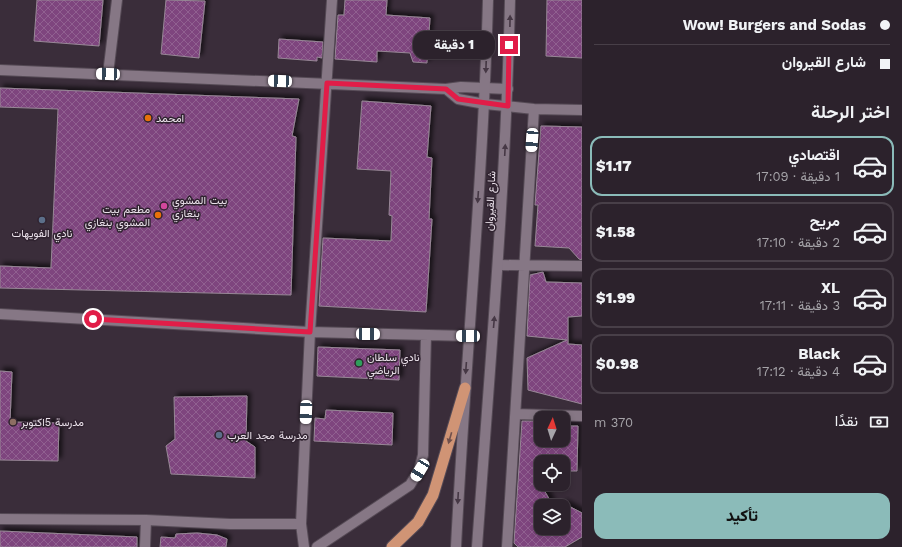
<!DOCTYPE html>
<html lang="ar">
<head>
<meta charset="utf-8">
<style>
  :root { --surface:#2c222c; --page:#382f38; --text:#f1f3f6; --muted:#a6a4a9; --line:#483f48; --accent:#8bbbb9 }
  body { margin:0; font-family:"Work Sans",Vazirmatn,sans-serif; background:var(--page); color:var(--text); direction:rtl; height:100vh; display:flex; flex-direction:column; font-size:15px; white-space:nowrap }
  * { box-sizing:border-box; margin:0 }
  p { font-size:13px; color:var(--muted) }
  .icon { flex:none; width:22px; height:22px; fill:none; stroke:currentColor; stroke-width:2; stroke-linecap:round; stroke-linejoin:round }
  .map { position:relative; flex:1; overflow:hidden; direction:ltr }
  .panel { display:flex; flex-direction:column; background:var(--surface); width:320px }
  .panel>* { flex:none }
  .hud { display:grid; align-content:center; height:88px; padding:0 12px; background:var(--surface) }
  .needle { width:26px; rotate:4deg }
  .buttons { position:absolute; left:534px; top:411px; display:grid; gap:8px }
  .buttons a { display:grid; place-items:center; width:36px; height:36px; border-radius:8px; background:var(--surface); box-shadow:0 2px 6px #0003,0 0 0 1px var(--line); font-size:20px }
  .end { position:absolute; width:18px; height:18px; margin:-9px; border:5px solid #e11d48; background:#fff; box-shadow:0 0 0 2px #fff }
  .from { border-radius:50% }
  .bubble { position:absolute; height:28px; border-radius:12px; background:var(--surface); box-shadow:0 2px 6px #0003,0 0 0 1px var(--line); font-size:13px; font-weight:800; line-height:28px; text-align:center; direction:rtl }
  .car { position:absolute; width:12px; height:24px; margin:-12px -6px; border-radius:5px; box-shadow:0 0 3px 1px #0007; background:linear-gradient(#fff 24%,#345 0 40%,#fff 0 76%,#345 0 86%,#fff 0) }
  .hud b { display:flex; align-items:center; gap:14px; height:38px; font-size:15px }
  .hud b+b { border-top:1px solid var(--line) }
  .hud i { width:10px; height:10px; background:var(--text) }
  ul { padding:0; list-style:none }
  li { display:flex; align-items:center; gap:12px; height:60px; margin:0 8px 6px; padding:0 4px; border:2px solid var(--line); border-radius:12px }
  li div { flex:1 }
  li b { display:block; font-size:15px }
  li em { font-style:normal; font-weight:800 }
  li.on { border-color:var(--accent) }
  li>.icon { width:36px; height:36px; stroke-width:1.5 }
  h2 { padding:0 12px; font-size:18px; line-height:48px }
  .pay { display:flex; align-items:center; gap:10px; height:44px; padding:0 12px; font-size:15px }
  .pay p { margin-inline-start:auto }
  .button { display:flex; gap:8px; margin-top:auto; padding:8px 12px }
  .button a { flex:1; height:46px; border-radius:12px; background:var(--accent); color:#111; font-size:16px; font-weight:800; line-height:46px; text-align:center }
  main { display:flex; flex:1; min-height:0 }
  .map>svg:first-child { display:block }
  .building { fill:url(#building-cross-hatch); stroke:#978796; filter:url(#shadow) }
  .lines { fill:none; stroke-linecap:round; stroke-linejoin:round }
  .minor-casing { stroke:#554a55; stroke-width:12 }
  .secondary-casing { stroke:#554a55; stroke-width:12 }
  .trunk-casing { stroke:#554a55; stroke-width:13 }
  .minor { stroke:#867785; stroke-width:10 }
  .secondary { stroke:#867785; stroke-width:10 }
  .trunk { stroke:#d09475; stroke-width:11 }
  .oneway { fill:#463845 }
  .oneway2 { fill:#70504c }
  .route { stroke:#e11d48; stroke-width:5 }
  .food-dot { fill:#e8710a; stroke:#302330; stroke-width:1.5 }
  .hotel-dot { fill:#d1479c; stroke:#302330; stroke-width:1.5 }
  .service-dot { fill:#5c6f8a; stroke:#302330; stroke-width:1.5 }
  .leisure-dot { fill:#2e9e5b; stroke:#302330; stroke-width:1.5 }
  .education-dot { fill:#8d6e63; stroke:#302330; stroke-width:1.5 }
  .labels { text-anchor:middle; stroke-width:3; stroke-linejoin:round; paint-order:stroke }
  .poi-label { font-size:11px; fill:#eae1ea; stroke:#302330; text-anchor:start }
  .street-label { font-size:11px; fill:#eae1ea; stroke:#302330 }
</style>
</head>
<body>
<main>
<section class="panel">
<div class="hud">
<b><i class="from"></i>Wow! Burgers and Sodas</b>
<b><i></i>شارع القيروان</b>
</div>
<h2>اختر الرحلة</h2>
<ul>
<li class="on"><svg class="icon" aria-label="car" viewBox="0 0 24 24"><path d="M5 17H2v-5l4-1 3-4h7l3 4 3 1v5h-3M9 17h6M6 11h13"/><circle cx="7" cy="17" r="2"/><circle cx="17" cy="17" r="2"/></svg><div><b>اقتصادي</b><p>1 دقيقة · 17:09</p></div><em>$1.17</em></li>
<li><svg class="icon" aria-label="car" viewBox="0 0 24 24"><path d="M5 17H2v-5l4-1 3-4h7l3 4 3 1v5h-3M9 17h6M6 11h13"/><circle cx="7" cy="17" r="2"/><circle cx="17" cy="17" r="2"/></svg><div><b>مريح</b><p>2 دقيقة · 17:10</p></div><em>$1.58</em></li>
<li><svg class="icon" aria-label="car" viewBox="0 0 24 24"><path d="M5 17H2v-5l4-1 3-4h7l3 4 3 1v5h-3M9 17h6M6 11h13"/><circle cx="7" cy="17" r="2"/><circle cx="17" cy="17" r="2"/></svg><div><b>XL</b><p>3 دقيقة · 17:11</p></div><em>$1.99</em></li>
<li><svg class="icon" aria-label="car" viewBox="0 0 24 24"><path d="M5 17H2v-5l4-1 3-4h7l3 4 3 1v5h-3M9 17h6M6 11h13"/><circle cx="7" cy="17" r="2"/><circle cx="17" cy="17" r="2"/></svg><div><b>Black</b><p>4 دقيقة · 17:12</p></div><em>$0.98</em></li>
</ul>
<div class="pay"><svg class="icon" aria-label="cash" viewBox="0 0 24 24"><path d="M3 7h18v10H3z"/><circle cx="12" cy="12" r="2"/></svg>نقدًا<p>370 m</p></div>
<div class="button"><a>تأكيد</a></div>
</section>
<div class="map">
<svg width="582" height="547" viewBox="0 0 582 547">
  <defs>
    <pattern id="building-cross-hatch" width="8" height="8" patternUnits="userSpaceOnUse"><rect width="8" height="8" fill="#7e457e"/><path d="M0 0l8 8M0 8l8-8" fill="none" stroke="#906090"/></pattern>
    <filter id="shadow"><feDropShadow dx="3.5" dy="-3.5" stdDeviation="2" flood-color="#0009"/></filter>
  </defs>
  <rect width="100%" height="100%" fill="#3a2d3a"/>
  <path class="building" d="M37,0H103L99,46L34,41Z
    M166,0L205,1L199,58L161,54Z
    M345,0H387L386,15L430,18L427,63L413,62L410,53L377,51V62L335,59L338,15H344Z
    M547,0H582V58L546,56Z
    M279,39L323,42L322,58L317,57V61L278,58Z
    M0,88L299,99L292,136L296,137L291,295L0,288V266L51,268L58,109L0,107Z
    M362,101L431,106L427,157L432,158L429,219H432L426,312L319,306L323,238L391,241L392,216L389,215L391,171L357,169Z
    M541,126L582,127V260L579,259L569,248L535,246L538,205H535Z
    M543,272L546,282L582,283V316L568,317V344L582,345V404L528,390L527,358L567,340L527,336L530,275Z
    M318,347L400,350L399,380L317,376Z
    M0,371L12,372L10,422L59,423L58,461L0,460Z
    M247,396L246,441L255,447V478L171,474L166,446L175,439L174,397Z
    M326,410L393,413L392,445L314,441L315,418L325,419Z
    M522,421H540L539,440H563V426H578L577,471H563V462H539L538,479L553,506H541V528H563V503L582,513V537L565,547H518L514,543Z
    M0,531L137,537V547H0Z
    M197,533L217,535L227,539L226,547H160L161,537L175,538L176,534Z"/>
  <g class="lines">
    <defs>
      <path id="minor" d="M0,70L446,89L461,87L508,89
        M108,74L117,0
        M446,89L458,99L485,104L534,109L582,110
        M498,265L582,266
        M0,314L310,332L468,336
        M516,414L582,416
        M0,519L146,520L230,524H301
        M145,547L146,520
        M304,547L301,524L310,332L332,0
        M317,547L410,485L419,470L423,455L426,335
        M507,547C517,401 524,255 534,109"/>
      <path id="secondary" d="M456,547C465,365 483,183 488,0
        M477,547C490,365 506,183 510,0"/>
      <path id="trunk" d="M392,547L418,522L433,495L465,388"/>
    </defs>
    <use href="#minor" class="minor-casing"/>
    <use href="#secondary" class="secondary-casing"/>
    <use href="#trunk" class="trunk-casing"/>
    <use href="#minor" class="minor"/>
    <use href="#secondary" class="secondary"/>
    <use href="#trunk" class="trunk"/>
  </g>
  <defs><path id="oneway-solid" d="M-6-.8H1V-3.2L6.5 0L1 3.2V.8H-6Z"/></defs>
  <g class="oneway">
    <use href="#oneway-solid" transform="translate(510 21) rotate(-89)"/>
    <use href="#oneway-solid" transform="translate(486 67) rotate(92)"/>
    <use href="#oneway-solid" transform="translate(505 150) rotate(-87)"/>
    <use href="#oneway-solid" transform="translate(478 197) rotate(94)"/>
    <use href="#oneway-solid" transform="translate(494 322) rotate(-85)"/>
    <use href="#oneway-solid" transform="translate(466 368) rotate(94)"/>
    <use href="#oneway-solid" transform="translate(458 498) rotate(93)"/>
  </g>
  <use class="oneway2" href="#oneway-solid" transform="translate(450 438) rotate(106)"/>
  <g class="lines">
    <path class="route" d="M93,319L310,332L327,83L446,89L458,99L508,106L509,45"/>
  </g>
  <g class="food-dot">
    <circle cx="148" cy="118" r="4"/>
    <circle cx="158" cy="215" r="4"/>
  </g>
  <circle class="hotel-dot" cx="164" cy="206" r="4"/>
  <g class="service-dot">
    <circle cx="42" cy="220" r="4"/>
    <circle cx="219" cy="435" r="4"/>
  </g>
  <circle class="leisure-dot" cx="359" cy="363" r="4"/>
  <circle class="education-dot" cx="13" cy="422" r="4"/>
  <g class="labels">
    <g class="poi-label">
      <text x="156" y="122">امحمد</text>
      <text x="172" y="204">بيت المشوي<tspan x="172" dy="13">بنغازي</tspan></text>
      <text x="150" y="213" text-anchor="end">مطعم بيت<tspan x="150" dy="13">المشوي بنغازي</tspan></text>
      <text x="42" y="237" text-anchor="middle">نادي الفويهات</text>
      <text x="367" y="361">نادي سلطان<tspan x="367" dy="13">الرياضي</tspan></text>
      <text x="21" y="426">مدرسة 5اكتوبر</text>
      <text x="227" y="439">مدرسة مجد العرب</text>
    </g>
    <g class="street-label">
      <text transform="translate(490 201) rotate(-87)" y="4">شارع القيروان</text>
    </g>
  </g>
</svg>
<div class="buttons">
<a><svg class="needle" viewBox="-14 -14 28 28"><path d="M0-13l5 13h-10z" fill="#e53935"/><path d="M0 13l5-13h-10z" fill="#a6a4a9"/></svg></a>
<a><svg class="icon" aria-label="locate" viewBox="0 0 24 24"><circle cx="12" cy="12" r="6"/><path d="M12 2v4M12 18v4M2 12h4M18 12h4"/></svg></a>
<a><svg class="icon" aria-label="layers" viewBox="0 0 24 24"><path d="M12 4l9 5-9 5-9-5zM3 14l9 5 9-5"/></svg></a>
</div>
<i class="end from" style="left:93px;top:319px"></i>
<i class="end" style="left:509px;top:45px"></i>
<div class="bubble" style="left:413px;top:31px;width:82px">1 دقيقة</div>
<i class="car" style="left:108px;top:74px;rotate:272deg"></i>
<i class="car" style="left:280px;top:81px;rotate:272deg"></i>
<i class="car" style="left:532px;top:140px;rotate:184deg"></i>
<i class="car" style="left:368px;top:334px;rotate:91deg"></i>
<i class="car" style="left:468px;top:336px;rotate:271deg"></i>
<i class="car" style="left:306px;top:412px;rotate:182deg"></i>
<i class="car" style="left:420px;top:470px;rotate:211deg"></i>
</div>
</main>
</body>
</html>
